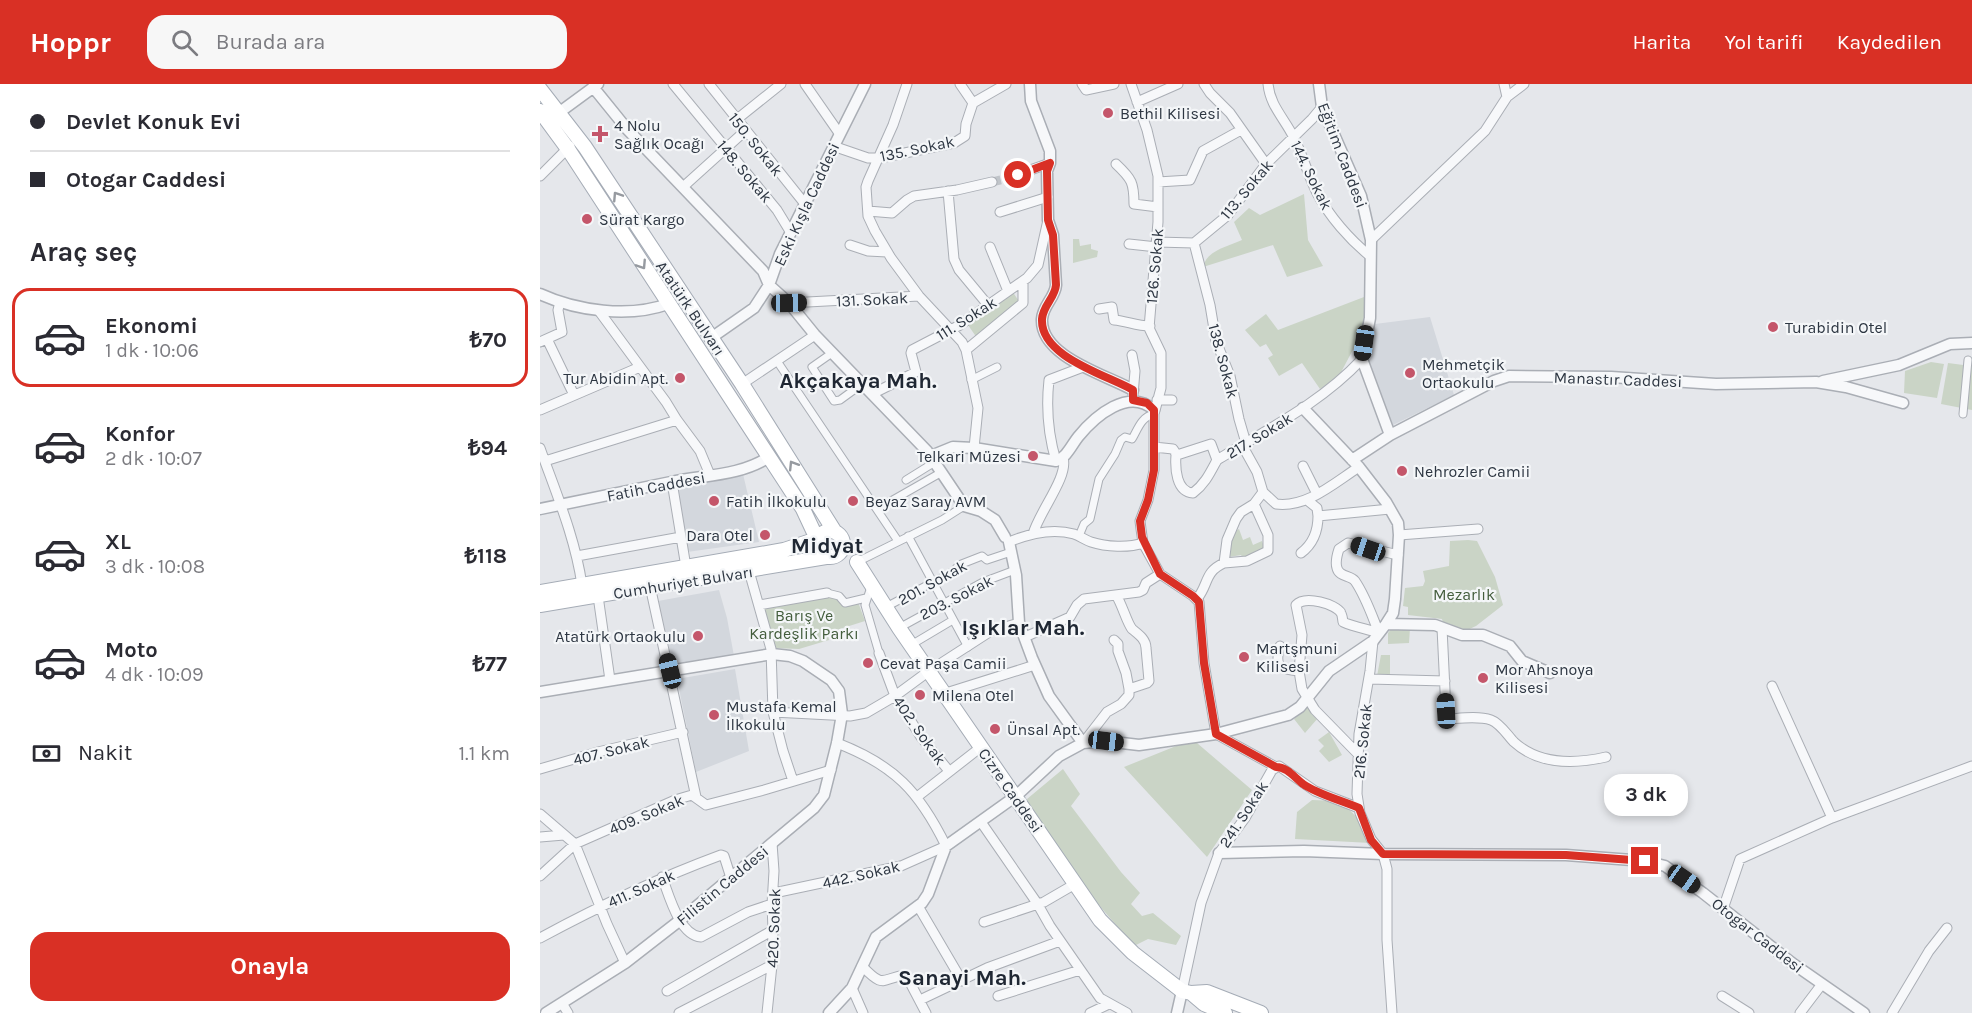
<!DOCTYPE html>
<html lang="tr">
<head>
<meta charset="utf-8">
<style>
  :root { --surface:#fff; --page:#f7f7f7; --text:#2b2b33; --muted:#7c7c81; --line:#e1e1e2; --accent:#d93025 }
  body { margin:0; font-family:Karla,sans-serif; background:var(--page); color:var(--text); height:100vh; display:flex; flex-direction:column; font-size:22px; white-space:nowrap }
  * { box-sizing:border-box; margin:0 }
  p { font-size:20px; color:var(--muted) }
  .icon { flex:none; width:33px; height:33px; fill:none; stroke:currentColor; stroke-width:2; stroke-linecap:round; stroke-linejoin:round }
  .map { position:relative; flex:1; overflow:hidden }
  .sheet { display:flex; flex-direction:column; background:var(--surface); width:540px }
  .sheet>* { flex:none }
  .hud { display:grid; align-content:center; height:132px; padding:0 30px; background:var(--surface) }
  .end { position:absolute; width:27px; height:27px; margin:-14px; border:8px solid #d93025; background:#fff; box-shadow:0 0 0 3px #fff }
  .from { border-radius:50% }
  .bubble { position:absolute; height:42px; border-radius:18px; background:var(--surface); box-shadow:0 3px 9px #0003; font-size:20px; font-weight:700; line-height:42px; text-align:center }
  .car { position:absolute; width:18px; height:36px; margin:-18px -9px; border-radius:8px; box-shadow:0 0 4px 2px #0007; background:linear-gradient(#222 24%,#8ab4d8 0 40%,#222 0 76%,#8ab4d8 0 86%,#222 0) }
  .hud b { display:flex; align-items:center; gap:21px; height:57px; font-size:22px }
  .hud b+b { border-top:2px solid var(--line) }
  .hud i { width:15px; height:15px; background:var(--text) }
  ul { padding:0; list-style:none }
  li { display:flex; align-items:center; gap:18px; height:99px; margin:0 12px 9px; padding:0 18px; border:3px solid transparent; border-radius:18px }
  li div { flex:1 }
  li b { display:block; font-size:22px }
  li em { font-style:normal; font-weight:700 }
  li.on { border-color:var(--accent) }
  li>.icon { width:54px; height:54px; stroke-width:1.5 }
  h2 { padding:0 30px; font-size:27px; line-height:72px }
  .pay { display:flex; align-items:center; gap:15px; height:66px; padding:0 30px; font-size:22px }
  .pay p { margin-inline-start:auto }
  .cta { display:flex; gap:12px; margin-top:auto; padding:12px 30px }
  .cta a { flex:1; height:69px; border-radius:18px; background:var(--accent); color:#fff; font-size:24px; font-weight:700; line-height:69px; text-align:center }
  header { display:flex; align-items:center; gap:36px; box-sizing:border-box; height:84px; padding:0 30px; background:var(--accent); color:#fff }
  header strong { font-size:28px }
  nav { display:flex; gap:33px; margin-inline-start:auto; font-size:21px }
  .search { width:420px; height:54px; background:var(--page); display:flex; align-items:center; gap:15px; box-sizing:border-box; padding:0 21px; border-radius:18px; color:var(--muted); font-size:22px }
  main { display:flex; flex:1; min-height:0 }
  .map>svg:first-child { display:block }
  .built { fill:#d3d7dd }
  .green { fill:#cad4c6 }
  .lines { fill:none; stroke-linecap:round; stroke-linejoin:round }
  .minor-tunnel { stroke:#c0c4c9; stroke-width:9; stroke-dasharray:9 4.5; stroke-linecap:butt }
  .pedestrian-casing { stroke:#aaaeb5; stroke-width:9 }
  .minor-casing { stroke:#aaaeb5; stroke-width:11 }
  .tertiary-casing { stroke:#aaaeb5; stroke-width:13 }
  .primary-casing { stroke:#a5acb6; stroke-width:16 }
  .pedestrian { stroke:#f7f8fa; stroke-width:7 }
  .minor { stroke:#f7f8fa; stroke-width:9 }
  .tertiary { stroke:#f7f8fa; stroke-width:10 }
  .primary { stroke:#fff; stroke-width:14 }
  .oneway { stroke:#969aa0 }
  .route { stroke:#d93025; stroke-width:8 }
  .poi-dot { fill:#c4566a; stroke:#f4f6f8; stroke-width:2 }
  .labels { text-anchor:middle; stroke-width:4.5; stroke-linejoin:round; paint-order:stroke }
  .poi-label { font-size:16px; fill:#2d3642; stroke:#f4f6f8; text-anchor:start }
  .street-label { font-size:16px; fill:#2d3642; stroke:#f4f6f8 }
  .park-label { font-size:16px; fill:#435d3c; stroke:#f4f6f8 }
  .district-label { font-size:22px; font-weight:bold; fill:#1f2733; stroke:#f4f6f8 }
</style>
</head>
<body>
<header>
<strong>Hoppr</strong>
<div class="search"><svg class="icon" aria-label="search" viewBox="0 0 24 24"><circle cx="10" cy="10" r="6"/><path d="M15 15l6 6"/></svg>Burada ara</div>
<nav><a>Harita</a><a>Yol tarifi</a><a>Kaydedilen</a></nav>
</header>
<main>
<section class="sheet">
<div class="hud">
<b><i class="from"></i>Devlet Konuk Evi</b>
<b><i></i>Otogar Caddesi</b>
</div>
<h2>Araç seç</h2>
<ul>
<li class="on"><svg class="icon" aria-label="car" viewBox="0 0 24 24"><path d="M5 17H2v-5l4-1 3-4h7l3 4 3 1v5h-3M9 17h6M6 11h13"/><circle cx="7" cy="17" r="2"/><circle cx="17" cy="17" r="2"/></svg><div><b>Ekonomi</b><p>1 dk · 10:06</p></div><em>₺70</em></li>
<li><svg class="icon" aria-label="car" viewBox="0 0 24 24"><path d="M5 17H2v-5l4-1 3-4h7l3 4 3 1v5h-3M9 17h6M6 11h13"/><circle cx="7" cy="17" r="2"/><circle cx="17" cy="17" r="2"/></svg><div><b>Konfor</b><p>2 dk · 10:07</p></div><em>₺94</em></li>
<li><svg class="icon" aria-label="car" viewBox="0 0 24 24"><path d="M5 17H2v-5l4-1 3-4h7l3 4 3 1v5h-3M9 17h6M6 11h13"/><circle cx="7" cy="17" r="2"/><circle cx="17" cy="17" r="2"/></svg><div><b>XL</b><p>3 dk · 10:08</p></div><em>₺118</em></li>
<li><svg class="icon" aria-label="car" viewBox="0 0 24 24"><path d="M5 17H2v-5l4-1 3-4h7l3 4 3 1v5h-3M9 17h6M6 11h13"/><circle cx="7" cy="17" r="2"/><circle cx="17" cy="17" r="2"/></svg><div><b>Moto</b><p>4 dk · 10:09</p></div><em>₺77</em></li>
</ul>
<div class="pay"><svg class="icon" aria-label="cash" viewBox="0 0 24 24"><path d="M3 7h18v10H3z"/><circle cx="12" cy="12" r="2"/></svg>Nakit<p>1.1 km</p></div>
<div class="cta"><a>Onayla</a></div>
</section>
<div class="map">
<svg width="1432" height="929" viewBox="0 0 1432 929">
  <rect width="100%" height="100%" fill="#e5e7eb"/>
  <path class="built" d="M890,233L914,311L853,341L830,283L828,272L835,240Z
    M203,390L219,458L147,468L135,403Z
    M179,506L187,534L194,572L135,581L133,580L118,517Z
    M195,585L209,667L156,688L137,595Z"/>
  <path class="green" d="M764,110L768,156L783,182L747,193L733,161L663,183C667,166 687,163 702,156L694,138L709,124L720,131Z
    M533,155H539L540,162L551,160V165L558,167L557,173L533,179Z
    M472,207L481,220L437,254L428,241Z
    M824,213L825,231L817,258L798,294L780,305L762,279L739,292L728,274L733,271L726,260L720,263L705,246L726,230L738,246Z
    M1391,278L1404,280L1397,314L1364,309L1365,287Z
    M1408,279L1431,282L1432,280V326L1401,320Z
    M699,445L703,456L710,453L713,461L722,457L725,466L703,474L701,471L689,473L692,449Z
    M928,456L937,457L955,493L963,521L936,542L921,549L904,543L902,535L868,531V523L863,522L865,504L883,502L885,497L883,487L909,482L910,457Z
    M292,509L303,521L318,518L325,537L287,549L289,556L259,565L235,564L224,524Z
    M852,544H870L869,559L848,560V549Z
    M841,571H850V592H837Z
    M768,622L778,634L765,649L754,635Z
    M789,648L802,671L789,678L779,667L784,662L778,656Z
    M646,658L657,659L712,706L667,773L584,683Z
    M523,685L540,710L531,722L581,788L600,809L591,820L602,832L613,829L641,852L636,861L608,855L594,862L546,806L488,723L487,715Z
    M772,716C809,716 816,729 831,759L755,755L757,728Z"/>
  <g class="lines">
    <path class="minor-tunnel" d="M452,98L468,94"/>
    <defs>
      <path id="pedestrian" d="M292,269L272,283L294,317L300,316L322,300
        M237,277L358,457
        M431,296L457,283
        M1423,330L1428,276
        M366,396L395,378
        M337,425L402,388
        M368,452L428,563
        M539,452L544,440L550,435L559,395L575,370L581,356L585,353L592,355C598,345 601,333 614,330
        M317,478L402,436L424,422
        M332,500L325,521L339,569
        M287,509L299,512L305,519L326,514
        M346,523L414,487L419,481L442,472L447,476L471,468
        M359,544L443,498L475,486
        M371,561L413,536"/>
      <path id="minor" d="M133,0L237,126L251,149
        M169,0L265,120
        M265,0L299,49
        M367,0L353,41L328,97L326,103L328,132L335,147L351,174L379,212L422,258L426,266L438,324L434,364
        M420,0L433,19
        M542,0L546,6L574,0
        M591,0L607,46L618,92V138L609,244L621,269V304L614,330V386L608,416L600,437L601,445L603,459L620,490L653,512L659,518L664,579L676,650L736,683
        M664,0L670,9L690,29L726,80
        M728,0C730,22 745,35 754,54C763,72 768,91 777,109C789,132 810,156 830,172
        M964,0L967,13
        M597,18L638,0
        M196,36L241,0
        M293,62L328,74H340L414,59L425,52L426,40L433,19L466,0
        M576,80C592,95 594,99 594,120L618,123
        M0,92L30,62
        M468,94L510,79
        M618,98L650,96L663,67L701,46
        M143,103L205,47
        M408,107L414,175L419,186L448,221
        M328,127L352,129L367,116L374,112L417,106L452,98
        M460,128L508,113
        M831,156L945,47L967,13L984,0
        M617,158L654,159L688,131L726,80L772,35L782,23
        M654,159L670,221L676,257L690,292L699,335L706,359
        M589,160L617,163
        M310,161L328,167L347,168
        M450,163L468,207
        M249,219L379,212
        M559,225L572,223L574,236C587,237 596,242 610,242
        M59,227L126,318L137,336L160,367L170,391
        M7,255L34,311
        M0,258L22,248L18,226L20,218
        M426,266L483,219V197
        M592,271L595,287L593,311
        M202,300L275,251
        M332,310L376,288L371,269L372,266L420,241L487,194L498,181L508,136
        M617,316H632
        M0,326L100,283
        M702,361L717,388L723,408L736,420C767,424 794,399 819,383
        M614,363L633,365L637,371L671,360L677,376C728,345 781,319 822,275
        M0,364C16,409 35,453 42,501
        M636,371C635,384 636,408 653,409C665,400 670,389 677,376
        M5,377L137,336
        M516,377C508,350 506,323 509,296L543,283
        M763,382L777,410
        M132,398L146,483
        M767,416L777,424L778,432L850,425
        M493,450C499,428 529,392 523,374
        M859,451L938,445
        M469,458C488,450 513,444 534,450C540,452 545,456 551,458C566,463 589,464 603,459
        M761,469C773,460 778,446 778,432
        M37,472L141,453
        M684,479L707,477L728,467V451L714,420
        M209,487L231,565L233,628L243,667L253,697
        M110,502L156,713
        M58,512L70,596
        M657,515C669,500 664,488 684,479L687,456L696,435L701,428L714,420L723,408
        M219,521L287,509
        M902,544L906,627L910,635C923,634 939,632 951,636C960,639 968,652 974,658C999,681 1035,680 1066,673
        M839,549C832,532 826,513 815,497C810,491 799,493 797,484C795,478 797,471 799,465L808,459L858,471
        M485,553L530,533L537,521L544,515L599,508L603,506L606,499L620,490
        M574,556L578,560V567L586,589L589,605
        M833,557L830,587L819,650L817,710L820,729L831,755L843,770L847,785V856L852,929
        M740,562C734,583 740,585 759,587
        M339,569L355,612L381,653L409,687
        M829,595L905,597
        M1232,602L1292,734
        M406,609L495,581
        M233,628L310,632L326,629L355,612L389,587L451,547L479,539
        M543,659L567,628L581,620L589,611V605L607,599L609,597C608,586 607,574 606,564C606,555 598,550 592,545C587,539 582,520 576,511
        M818,670L775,626L762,605L759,587L762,551L756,521C765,511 796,520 801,529C802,529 803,538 803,538C814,543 827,545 839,549
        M0,685L58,668L143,648
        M377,713L441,663
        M0,730L35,760L67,840L85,879
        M441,738L497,819L510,842L560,914L587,929
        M0,753L24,751
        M0,792L35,760L135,716L152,711L166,721L224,706L291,686
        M122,793C129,811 139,851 161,853L208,828L232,820
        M234,809L361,782L406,762C379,707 354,681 297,659
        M378,822L422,897
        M1183,825L1200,775L1292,734L1432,682
        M444,838L504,818L535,800
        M0,854C61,821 116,795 181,771L184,772L191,794
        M322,882C345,906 341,894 366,891L386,929
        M312,904L323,929
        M127,907L233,846
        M642,907L661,819L679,769L705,734L732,686L739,682L775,707L819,724
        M458,912L540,886
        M1182,912L1209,929
        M380,916L447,884L520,857
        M22,919L28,929
        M139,929L232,881
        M227,929L232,881L233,846L232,820L234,787L232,759
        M550,929L569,920
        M1260,929L1282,900
        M1352,929L1389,867L1407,844"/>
      <path id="tertiary" d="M490,0L491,17L510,67V79L507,87L508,136L513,151L516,201C515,214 503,221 502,235C500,273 567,291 593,306
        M779,0L782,23L821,112L831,156L830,234L822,275L850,351
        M53,3L87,45L223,187L229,201L249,219L275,251L387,367L424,422L441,427L455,436L465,453
        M13,33L58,0
        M0,210C37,227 89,234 128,220
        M171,254L214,224L229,201L240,170L325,0
        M1283,297L1359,281L1410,260L1432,259
        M391,372L413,363L434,364L516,377C527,373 531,362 538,353C555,332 589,303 614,326
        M812,376L850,351L954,297L969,292L1071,293L1176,300L1276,298L1306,303L1363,319
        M0,425C44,416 88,407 131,398C164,391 200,392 229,373
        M469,458L476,491L479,539L492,574L509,612L543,659
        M846,540L895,541L922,551H943L970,562L982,577L1010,589
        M0,608L232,570L250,572L263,577L291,596L299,607L302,630L297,659L284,711L274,724L139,837L85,879L6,929
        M679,769L764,767L843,770L1026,771L1105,777L1125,782L1163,809L1252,879L1324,929
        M289,929L312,904L336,853L382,819L388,810L406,762L476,712L519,672L543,659L565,657L599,661L676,650L748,631L760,623L789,587L833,557L846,540L853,529L855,515L859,451L858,439L846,418L819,383L763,324
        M637,929L642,907"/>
      <path id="primary" d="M0,5L45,63L202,300L295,448
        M0,27L28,65L263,425L277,455L244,466L0,508
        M277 460a13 13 0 1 1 26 0a13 13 0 1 1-26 0Z
        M317,478L359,544L560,836L593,869L642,907L651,909L667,908L721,929
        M0,521L286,473
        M651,909L664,920L685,929"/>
    </defs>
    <use href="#pedestrian" class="pedestrian-casing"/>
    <use href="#minor" class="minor-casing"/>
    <use href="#tertiary" class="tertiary-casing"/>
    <use href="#primary" class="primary-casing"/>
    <use href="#pedestrian" class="pedestrian"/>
    <use href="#minor" class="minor"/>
    <use href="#tertiary" class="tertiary"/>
    <use href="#primary" class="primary"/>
  </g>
  <defs><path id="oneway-chevron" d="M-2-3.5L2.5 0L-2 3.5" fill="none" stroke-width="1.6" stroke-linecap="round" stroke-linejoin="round" transform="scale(1.5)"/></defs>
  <g class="oneway">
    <use href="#oneway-chevron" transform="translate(77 112) rotate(-123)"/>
    <use href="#oneway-chevron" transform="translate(102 181) rotate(57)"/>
    <use href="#oneway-chevron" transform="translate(253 381) rotate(-122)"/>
  </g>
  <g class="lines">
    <path class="route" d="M478,91L510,79L507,87L508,136L513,151L516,201C515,214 503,221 502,235C500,273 567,291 593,306V316L607,319L614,326V386L608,416L600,437L602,453L620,490L653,512L659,518L664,579L676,650L736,683C747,683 754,693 763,700C779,711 801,716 819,724L831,756L843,770L1026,771L1105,777"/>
  </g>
  <g class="poi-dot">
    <circle cx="568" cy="29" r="6"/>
    <path d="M57 41h6v6h6v6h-6v6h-6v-6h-6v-6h6z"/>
    <circle cx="47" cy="135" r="6"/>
    <circle cx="1233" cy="243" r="6"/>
    <circle cx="870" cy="289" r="6"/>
    <circle cx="140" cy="294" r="6"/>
    <circle cx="493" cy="372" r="6"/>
    <circle cx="862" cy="387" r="6"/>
    <circle cx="174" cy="417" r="6"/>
    <circle cx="313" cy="417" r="6"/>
    <circle cx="225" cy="451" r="6"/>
    <circle cx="158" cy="552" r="6"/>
    <circle cx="704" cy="573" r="6"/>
    <circle cx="328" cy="579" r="6"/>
    <circle cx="943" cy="594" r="6"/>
    <circle cx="380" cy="611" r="6"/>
    <circle cx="174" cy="631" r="6"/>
    <circle cx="455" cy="645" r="6"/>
  </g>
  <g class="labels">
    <g class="poi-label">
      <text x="580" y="35">Bethil Kilisesi</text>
      <text x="74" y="47">4 Nolu<tspan x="74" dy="18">Sağlık Ocağı</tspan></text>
      <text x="59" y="141">Sürat Kargo</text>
      <text x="1245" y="249">Turabidin Otel</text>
      <text x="882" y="286">Mehmetçik<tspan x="882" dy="18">Ortaokulu</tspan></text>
      <text x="128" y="300" text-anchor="end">Tur Abidin Apt.</text>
      <text x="481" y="378" text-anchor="end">Telkari Müzesi</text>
      <text x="874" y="393">Nehrozler Camii</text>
      <text x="186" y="423">Fatih İlkokulu</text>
      <text x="325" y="423">Beyaz Saray AVM</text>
      <text x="213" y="457" text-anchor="end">Dara Otel</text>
      <text x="146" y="558" text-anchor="end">Atatürk Ortaokulu</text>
      <text x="716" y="570">Martşmuni<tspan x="716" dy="18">Kilisesi</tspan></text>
      <text x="340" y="585">Cevat Paşa Camii</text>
      <text x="955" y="591">Mor Ahısnoya<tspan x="955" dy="18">Kilisesi</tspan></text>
      <text x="392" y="617">Milena Otel</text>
      <text x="186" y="628">Mustafa Kemal<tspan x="186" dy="18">İlkokulu</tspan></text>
      <text x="467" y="651">Ünsal Apt.</text>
    </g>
    <g class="street-label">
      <text transform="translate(216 60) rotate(51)" y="6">150. Sokak</text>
      <text transform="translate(377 64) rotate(-12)" y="6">135. Sokak</text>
      <text transform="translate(803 71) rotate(69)" y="6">Eğitim Caddesi</text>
      <text transform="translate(205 87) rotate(50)" y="6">148. Sokak</text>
      <text transform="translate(772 91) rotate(64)" y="6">144. Sokak</text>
      <text transform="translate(706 105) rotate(-50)" y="6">113. Sokak</text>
      <text transform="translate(266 120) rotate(-65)" y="6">Eski Kışla Caddesi</text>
      <text transform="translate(614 182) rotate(-85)" y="6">126. Sokak</text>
      <text transform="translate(332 215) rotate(-3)" y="6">131. Sokak</text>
      <text transform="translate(151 224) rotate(56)" y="6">Atatürk Bulvarı</text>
      <text transform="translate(426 234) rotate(-32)" y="6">111. Sokak</text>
      <text transform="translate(684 277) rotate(75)" y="6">138. Sokak</text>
      <text transform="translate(1078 295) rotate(2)" y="6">Manastır Caddesi</text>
      <text transform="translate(719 351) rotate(-31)" y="6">217. Sokak</text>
      <text transform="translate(116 402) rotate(-11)" y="6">Fatih Caddesi</text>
      <text transform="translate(143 498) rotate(-9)" y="6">Cumhuriyet Bulvarı</text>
      <text transform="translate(392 498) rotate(-29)" y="6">201. Sokak</text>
      <text transform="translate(416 513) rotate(-27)" y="6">203. Sokak</text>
      <text transform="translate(380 646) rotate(55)" y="6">402. Sokak</text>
      <text transform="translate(822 657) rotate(-84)" y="6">216. Sokak</text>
      <text transform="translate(71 666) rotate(-14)" y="6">407. Sokak</text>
      <text transform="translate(471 706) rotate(55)" y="6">Cizre Caddesi</text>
      <text transform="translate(106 730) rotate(-23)" y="6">409. Sokak</text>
      <text transform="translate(703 730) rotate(-57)" y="6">241. Sokak</text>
      <text transform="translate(321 790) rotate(-13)" y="6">442. Sokak</text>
      <text transform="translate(182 801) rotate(-40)" y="6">Filistin Caddesi</text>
      <text transform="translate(101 804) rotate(-24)" y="6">411. Sokak</text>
      <text transform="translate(233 844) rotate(-88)" y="6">420. Sokak</text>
      <text transform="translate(1218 851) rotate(38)" y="6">Otogar Caddesi</text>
    </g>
    <g class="park-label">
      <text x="924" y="516">Mezarlık</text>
      <text x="264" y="537">Barış Ve<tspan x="264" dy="18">Kardeşlik Parkı</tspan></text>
    </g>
    <g class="district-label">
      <text x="318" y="304">Akçakaya Mah.</text>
      <text x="287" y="469">Midyat</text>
      <text x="483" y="551">Işıklar Mah.</text>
      <text x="422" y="901">Sanayi Mah.</text>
    </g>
  </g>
</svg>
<i class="end from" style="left:478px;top:91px"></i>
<i class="end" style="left:1105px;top:777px"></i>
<div class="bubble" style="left:1064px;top:690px;width:84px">3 dk</div>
<i class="car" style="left:249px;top:219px;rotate:89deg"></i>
<i class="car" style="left:824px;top:259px;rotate:188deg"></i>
<i class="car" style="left:828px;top:465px;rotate:289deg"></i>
<i class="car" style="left:130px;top:587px;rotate:346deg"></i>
<i class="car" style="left:906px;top:627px;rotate:357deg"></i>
<i class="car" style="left:566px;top:657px;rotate:97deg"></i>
<i class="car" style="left:1144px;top:795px;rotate:125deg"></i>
</div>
</main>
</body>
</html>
